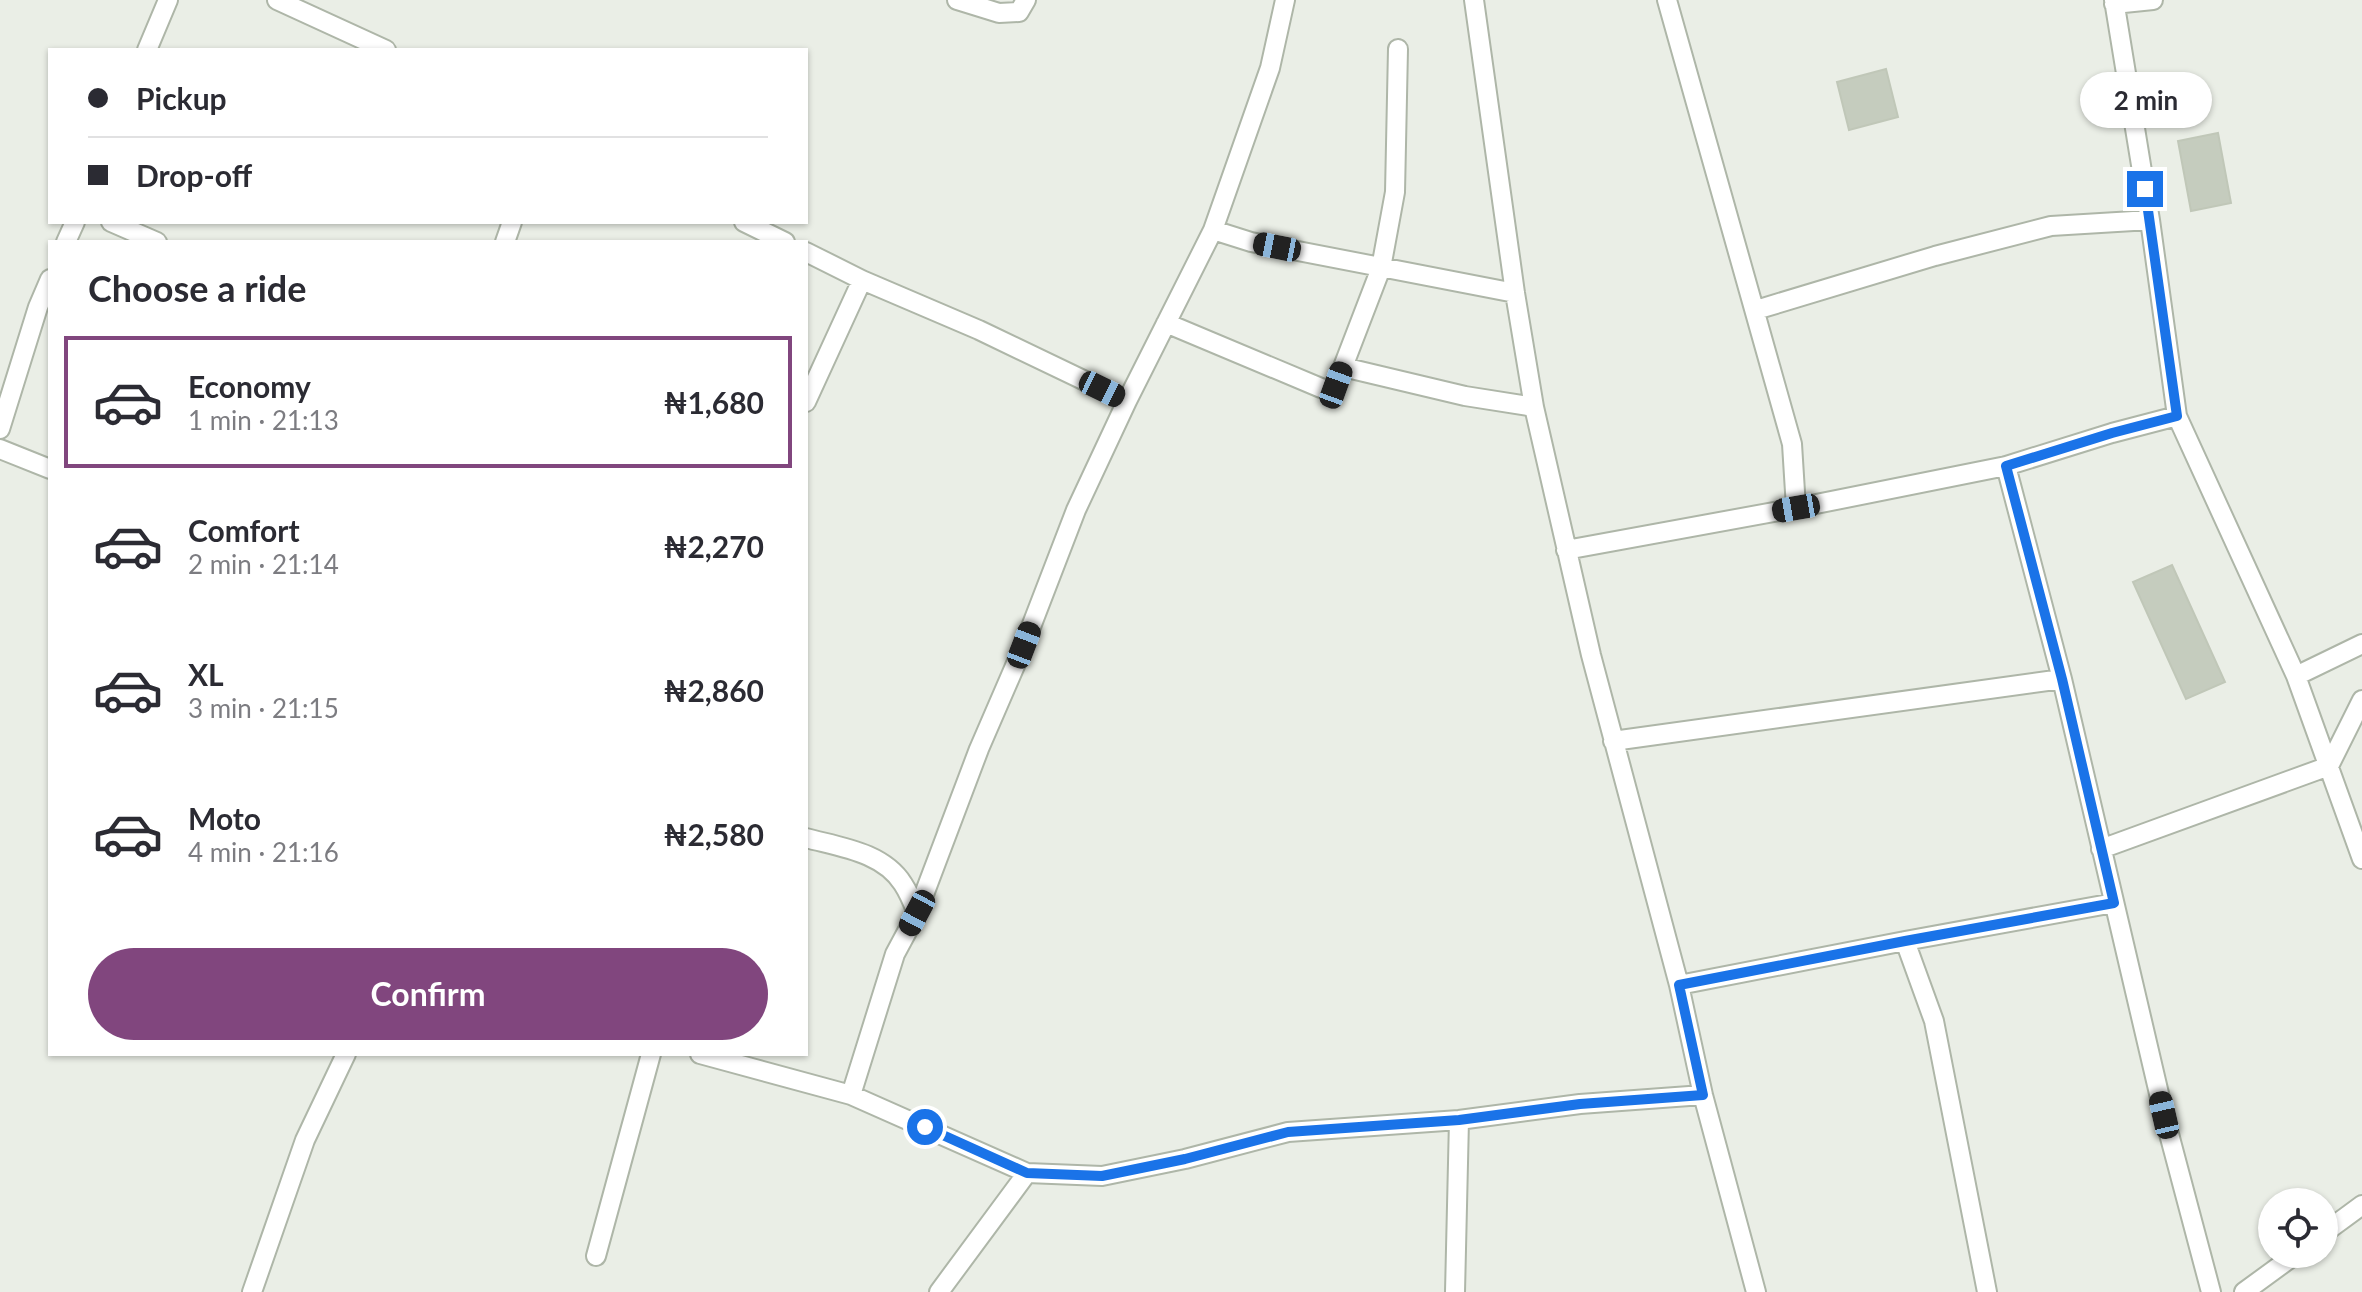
<!DOCTYPE html>
<html lang="en">
<head>
<meta charset="utf-8">
<style>
  :root { --surface:#fff; --page:#f7f7f7; --text:#2b2b33; --muted:#7c7c81; --line:#e1e1e2; --accent:#81467e }
  body { margin:0; font-family:Lato,sans-serif; background:var(--page); color:var(--text); height:100vh; display:flex; flex-direction:column; font-size:30px; white-space:nowrap }
  * { box-sizing:border-box; margin:0 }
  p { font-size:26px; color:var(--muted) }
  .icon { flex:none; width:44px; height:44px; fill:none; stroke:currentColor; stroke-width:2; stroke-linecap:round; stroke-linejoin:round }
  .map { position:relative; flex:1; overflow:hidden }
  .sheet { position:absolute; left:48px; top:240px; width:760px; height:816px; display:flex; flex-direction:column; background:var(--surface); border-radius:0px; box-shadow:0 2px 6px #0004 }
  .sheet>* { flex:none }
  .top-card { position:absolute; left:48px; top:48px; width:760px; height:176px; border-radius:0px; box-shadow:0 2px 6px #0004; display:grid; align-content:center; height:176px; padding:0 40px; background:var(--surface) }
  .fabs { position:absolute; left:2258px; top:1188px; display:grid; gap:16px }
  .fabs a { display:grid; place-items:center; width:80px; height:80px; border-radius:50%; background:var(--surface); box-shadow:0 2px 6px #0004; font-size:40px }
  .end { position:absolute; width:36px; height:36px; margin:-18px; border:10px solid #1a73e8; background:#fff; box-shadow:0 0 0 4px #fff }
  .from { border-radius:50% }
  .bubble { position:absolute; height:56px; border-radius:28px; background:var(--surface); box-shadow:0 2px 6px #0004; font-size:26px; font-weight:700; line-height:56px; text-align:center }
  .car { position:absolute; width:24px; height:48px; margin:-24px -12px; border-radius:10px; box-shadow:0 0 6px 2px #0007; background:linear-gradient(#222 24%,#8ab4d8 0 40%,#222 0 76%,#8ab4d8 0 86%,#222 0) }
  .top-card b { display:flex; align-items:center; gap:28px; height:76px; font-size:30px }
  .top-card b+b { border-top:2px solid var(--line) }
  .top-card i { width:20px; height:20px; background:var(--text) }
  ul { padding:0; list-style:none }
  li { display:flex; align-items:center; gap:24px; height:132px; margin:0 16px 12px; padding:0 24px; border:4px solid transparent; border-radius:0px }
  li div { flex:1 }
  li b { display:block; font-size:30px }
  li em { font-style:normal; font-weight:700 }
  li.current { border-color:var(--accent) }
  li>.icon { width:72px; height:72px; stroke-width:1.5 }
  h2 { padding:0 40px; font-size:36px; line-height:96px }
  .primary-button { display:flex; gap:16px; margin-top:auto; padding:16px 40px }
  .primary-button a { flex:1; height:92px; border-radius:48px; background:var(--accent); color:#fff; font-size:32px; font-weight:700; line-height:92px; text-align:center }
  .map>svg:first-child { display:block }
  .building { fill:#c5ccbe; stroke:#c0c7b8; stroke-width:2 }
  .lines { fill:none; stroke-linecap:round; stroke-linejoin:round }
  .minor-casing { stroke:#aeb6a8; stroke-width:22 }
  .minor { stroke:#fff; stroke-width:18 }
  .route { stroke:#1a73e8; stroke-width:10 }
</style>
</head>
<body>
<div class="map">
<svg width="2362" height="1292" viewBox="0 0 2362 1292">
  <rect width="100%" height="100%" fill="#eaeee6"/>
  <path class="building" d="M1886,69L1898,117L1849,130L1837,82Z
    M2218,133L2231,203L2191,211L2178,141Z
    M2172,565L2225,682L2186,699L2133,582Z"/>
  <g class="lines">
    <defs>
      <path id="minor" d="M277,0L386,50
        M957,0L999,13L1019,12L1026,0
        M1474,0L1515,293L1534,407L1591,655L1679,985L1703,1095L1756,1292
        M1667,0L1792,444L1796,508
        M2114,0L2150,220L2177,416L2296,676L2362,859
        M2114,4L2153,0
        M147,50L168,0
        M111,222L157,242
        M744,222L785,242
        M1213,230L1251,242L1515,293
        M66,242L75,222
        M505,242L512,222
        M806,252L862,280L979,330L1127,401
        M1756,310L1935,256L2051,226L2150,220
        M1166,323L1321,388L1331,390L1336,385L1381,268L1395,192L1398,49
        M1343,367L1465,396L1534,407
        M806,402L862,280
        M0,429L38,307L50,279
        M0,449L50,469
        M2006,466L2062,679L2164,1115L2211,1292
        M1566,550L1796,508L2006,466L2112,433L2177,416
        M2296,676L2362,644
        M1613,741L2062,679
        M806,838C839,847 883,852 903,884C909,893 913,903 917,913
        M2101,849L2329,766L2362,700
        M1905,941L1934,1021L1987,1292
        M1679,985L1905,941L2114,903
        M700,1054L851,1095L1027,1173L1102,1176L1185,1159L1288,1132L1459,1120L1580,1104L1703,1095
        M851,1095L895,954L917,913L979,749L1024,645L1076,510L1127,401L1213,230L1270,68L1285,0
        M2324,1233L2362,1205
        M596,1256L651,1054
        M252,1292L305,1140L346,1054
        M939,1292L1027,1173
        M1455,1292L1459,1120
        M2244,1292L2296,1254"/>
    </defs>
    <use href="#minor" class="minor-casing"/>
    <use href="#minor" class="minor"/>
  </g>
  <g class="lines">
    <path class="route" d="M925,1127L1027,1173L1102,1176L1185,1159L1288,1132L1459,1120L1580,1104L1703,1095L1679,985L1905,941L2114,903L2062,679L2006,466L2112,433L2177,416L2145,189"/>
  </g>
</svg>
<div class="fabs">
<a><svg class="icon" aria-label="locate" viewBox="0 0 24 24"><circle cx="12" cy="12" r="6"/><path d="M12 2v4M12 18v4M2 12h4M18 12h4"/></svg></a>
</div>
<i class="end from" style="left:925px;top:1127px"></i>
<i class="end" style="left:2145px;top:189px"></i>
<div class="bubble" style="left:2080px;top:72px;width:132px">2 min</div>
<i class="car" style="left:1277px;top:247px;rotate:281deg"></i>
<i class="car" style="left:1336px;top:385px;rotate:20deg"></i>
<i class="car" style="left:1102px;top:389px;rotate:116deg"></i>
<i class="car" style="left:1796px;top:508px;rotate:260deg"></i>
<i class="car" style="left:1024px;top:645px;rotate:21deg"></i>
<i class="car" style="left:917px;top:913px;rotate:208deg"></i>
<i class="car" style="left:2164px;top:1115px;rotate:347deg"></i>
<div class="top-card">
<b><i class="from"></i>Pickup</b>
<b><i></i>Drop-off</b>
</div>
<section class="sheet">
<h2>Choose a ride</h2>
<ul>
<li class="current"><svg class="icon" aria-label="car" viewBox="0 0 24 24"><path d="M5 17H2v-5l4-1 3-4h7l3 4 3 1v5h-3M9 17h6M6 11h13"/><circle cx="7" cy="17" r="2"/><circle cx="17" cy="17" r="2"/></svg><div><b>Economy</b><p>1 min · 21:13</p></div><em>₦1,680</em></li>
<li><svg class="icon" aria-label="car" viewBox="0 0 24 24"><path d="M5 17H2v-5l4-1 3-4h7l3 4 3 1v5h-3M9 17h6M6 11h13"/><circle cx="7" cy="17" r="2"/><circle cx="17" cy="17" r="2"/></svg><div><b>Comfort</b><p>2 min · 21:14</p></div><em>₦2,270</em></li>
<li><svg class="icon" aria-label="car" viewBox="0 0 24 24"><path d="M5 17H2v-5l4-1 3-4h7l3 4 3 1v5h-3M9 17h6M6 11h13"/><circle cx="7" cy="17" r="2"/><circle cx="17" cy="17" r="2"/></svg><div><b>XL</b><p>3 min · 21:15</p></div><em>₦2,860</em></li>
<li><svg class="icon" aria-label="car" viewBox="0 0 24 24"><path d="M5 17H2v-5l4-1 3-4h7l3 4 3 1v5h-3M9 17h6M6 11h13"/><circle cx="7" cy="17" r="2"/><circle cx="17" cy="17" r="2"/></svg><div><b>Moto</b><p>4 min · 21:16</p></div><em>₦2,580</em></li>
</ul>
<div class="primary-button"><a>Confirm</a></div>
</section>
</div>
</body>
</html>
